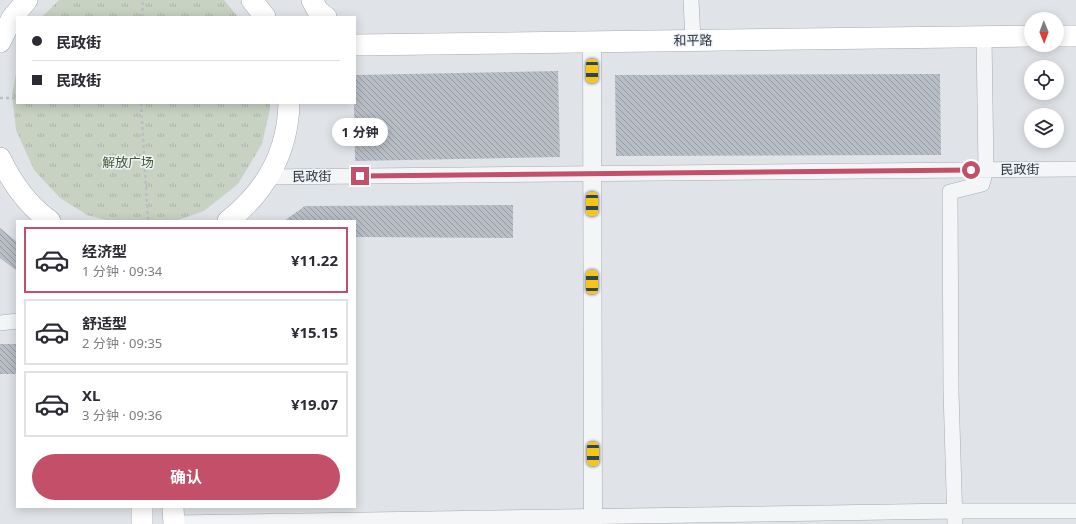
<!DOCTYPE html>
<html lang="zh">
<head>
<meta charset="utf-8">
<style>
  :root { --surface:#fff; --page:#f7f7f7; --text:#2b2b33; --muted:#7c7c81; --line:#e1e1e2; --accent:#c44f69 }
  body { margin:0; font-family:"Noto Sans","Noto Sans SC",sans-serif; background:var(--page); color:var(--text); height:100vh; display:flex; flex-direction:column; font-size:15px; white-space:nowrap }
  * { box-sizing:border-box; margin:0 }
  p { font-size:13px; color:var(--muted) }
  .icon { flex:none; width:22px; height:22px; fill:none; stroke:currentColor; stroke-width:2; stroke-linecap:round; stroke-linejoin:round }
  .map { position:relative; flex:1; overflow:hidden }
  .details { position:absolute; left:16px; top:220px; width:340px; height:288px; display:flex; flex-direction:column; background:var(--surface); border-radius:0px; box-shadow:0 2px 10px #0003 }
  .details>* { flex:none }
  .top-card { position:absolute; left:16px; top:16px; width:340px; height:88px; border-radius:0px; box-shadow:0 2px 10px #0003; display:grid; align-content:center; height:88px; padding:0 16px; background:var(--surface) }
  .needle { width:26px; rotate:179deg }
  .buttons { position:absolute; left:1024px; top:12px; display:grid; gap:8px }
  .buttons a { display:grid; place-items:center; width:40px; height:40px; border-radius:50%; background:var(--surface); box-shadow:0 2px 10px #0003; font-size:20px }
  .end { position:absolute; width:18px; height:18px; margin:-9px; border:5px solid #c44f69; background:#fff; box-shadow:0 0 0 2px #fff }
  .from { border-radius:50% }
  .bubble { position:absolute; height:28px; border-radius:14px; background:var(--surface); box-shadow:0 2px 10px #0003; font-size:13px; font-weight:700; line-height:28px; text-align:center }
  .car { position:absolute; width:12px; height:24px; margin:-12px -6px; border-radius:5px; box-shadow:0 0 3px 1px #0007; background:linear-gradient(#f5c518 24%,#345 0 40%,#f5c518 0 76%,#345 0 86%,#f5c518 0) }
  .top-card b { display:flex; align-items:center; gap:14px; height:38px; font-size:15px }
  .top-card b+b { border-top:1px solid var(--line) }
  .top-card i { width:10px; height:10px; background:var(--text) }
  ul { padding:7px 0 0; list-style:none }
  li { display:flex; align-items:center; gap:12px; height:66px; margin:0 8px 6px; padding:0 8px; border:2px solid var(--line); border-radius:0px }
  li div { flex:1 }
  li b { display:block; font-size:15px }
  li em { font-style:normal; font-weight:700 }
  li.current { border-color:var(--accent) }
  li>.icon { width:36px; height:36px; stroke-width:1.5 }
  .cta { display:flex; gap:8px; margin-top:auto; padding:8px 16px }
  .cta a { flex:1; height:46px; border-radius:24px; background:var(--accent); color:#fff; font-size:16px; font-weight:700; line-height:46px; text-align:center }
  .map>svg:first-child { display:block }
  .park { fill:url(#park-tufts) }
  .building { fill:url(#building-back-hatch) }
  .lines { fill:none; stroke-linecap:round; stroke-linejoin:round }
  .minor-casing { stroke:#a6abb2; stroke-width:16 }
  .tertiary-casing { stroke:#a6abb2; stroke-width:19 }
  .secondary-casing { stroke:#a6abb2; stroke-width:22 }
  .path { stroke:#bbbfc3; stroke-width:2.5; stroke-dasharray:3 3; stroke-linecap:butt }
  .minor { stroke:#f3f5f7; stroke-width:15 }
  .tertiary { stroke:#f3f5f7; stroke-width:18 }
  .secondary { stroke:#fff; stroke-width:21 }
  .route { stroke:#c44f69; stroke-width:5 }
  .labels { text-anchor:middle; stroke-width:3; stroke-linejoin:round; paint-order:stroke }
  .street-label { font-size:13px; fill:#2a333f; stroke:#f0f3f6 }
  .park-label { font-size:13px; fill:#415939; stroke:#f0f3f6 }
</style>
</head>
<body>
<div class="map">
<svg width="1076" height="524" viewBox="0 0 1076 524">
  <defs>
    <pattern id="park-tufts" width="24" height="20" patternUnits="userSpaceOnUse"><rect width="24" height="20" fill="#c7d2c2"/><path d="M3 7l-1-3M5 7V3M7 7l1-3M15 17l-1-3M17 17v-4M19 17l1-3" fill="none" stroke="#abb5a8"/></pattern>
    <pattern id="building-back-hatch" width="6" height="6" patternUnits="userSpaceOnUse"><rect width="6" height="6" fill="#b8bec5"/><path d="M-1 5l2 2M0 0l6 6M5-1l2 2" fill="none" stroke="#969ba1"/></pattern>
  </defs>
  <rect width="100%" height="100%" fill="#e0e4e8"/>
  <path class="park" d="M59,0H224L238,17H42Z
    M17,69V103H270V109L262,144L238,184L204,211L175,221H110L87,215L60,198L34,170L16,130L12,94Z"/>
  <path class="building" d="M558,71L560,157L355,161L354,103H355V75Z
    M940,74L941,155L616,156L615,75Z
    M513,205V238L355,237V221H284L305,206Z
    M0,228L17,242V271L0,258Z
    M0,344H17V374H0Z"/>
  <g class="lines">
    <defs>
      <path id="minor" d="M691,0L693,40
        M268,177L1076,169
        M0,323L17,321
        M174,523L955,511H1076
        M955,524L951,391L950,192L982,184L986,170L984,36"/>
      <path id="tertiary" d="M592,42L593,524"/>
      <path id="secondary" d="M252,0L265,17
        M312,0L318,11L326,17
        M1057,36H1076
        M0,42L12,18L27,0
        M355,45L1031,36
        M0,158C12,183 27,205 50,221
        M228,221C265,192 288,152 289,103
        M142,507V524
        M173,507L174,524"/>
    </defs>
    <use href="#minor" class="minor-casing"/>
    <use href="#tertiary" class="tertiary-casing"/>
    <use href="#secondary" class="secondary-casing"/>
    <path class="path" d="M142,17L143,0
      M0,98H17
      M141,103L148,221"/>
    <use href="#minor" class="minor"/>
    <use href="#tertiary" class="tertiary"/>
    <use href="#secondary" class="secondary"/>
  </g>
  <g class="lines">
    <path class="route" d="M360,176L971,170"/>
  </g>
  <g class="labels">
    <g class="street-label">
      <text transform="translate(693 40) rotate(-1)" y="5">和平路</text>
      <text transform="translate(1020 169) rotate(-1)" y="5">民政街</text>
      <text transform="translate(312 176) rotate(-1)" y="5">民政街</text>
    </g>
    <g class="park-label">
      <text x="128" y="167">解放广场</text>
    </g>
  </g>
</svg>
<div class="buttons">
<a><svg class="needle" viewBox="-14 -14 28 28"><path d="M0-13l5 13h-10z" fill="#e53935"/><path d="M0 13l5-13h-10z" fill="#7c7c81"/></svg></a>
<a><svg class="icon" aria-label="locate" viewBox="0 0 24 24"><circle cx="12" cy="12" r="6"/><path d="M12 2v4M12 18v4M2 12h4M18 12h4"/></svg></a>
<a><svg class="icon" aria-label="layers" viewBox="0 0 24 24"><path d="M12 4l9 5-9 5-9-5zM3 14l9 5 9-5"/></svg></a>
</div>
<i class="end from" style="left:971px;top:170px"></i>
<i class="end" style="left:360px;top:176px"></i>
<div class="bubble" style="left:332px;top:118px;width:56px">1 分钟</div>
<i class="car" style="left:592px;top:71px;rotate:180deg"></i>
<i class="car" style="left:592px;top:204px;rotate:180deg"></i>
<i class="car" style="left:592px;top:282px;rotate:0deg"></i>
<i class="car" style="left:593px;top:454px;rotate:180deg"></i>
<div class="top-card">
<b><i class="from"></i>民政街</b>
<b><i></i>民政街</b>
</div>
<section class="details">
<ul>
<li class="current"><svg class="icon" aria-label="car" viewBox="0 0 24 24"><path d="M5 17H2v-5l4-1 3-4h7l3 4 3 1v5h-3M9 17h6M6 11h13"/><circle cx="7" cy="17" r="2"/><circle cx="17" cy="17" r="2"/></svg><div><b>经济型</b><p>1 分钟 · 09:34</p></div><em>¥11.22</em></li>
<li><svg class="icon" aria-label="car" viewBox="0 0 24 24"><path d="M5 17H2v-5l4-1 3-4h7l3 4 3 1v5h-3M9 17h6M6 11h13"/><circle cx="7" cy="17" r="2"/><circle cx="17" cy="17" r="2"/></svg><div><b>舒适型</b><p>2 分钟 · 09:35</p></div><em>¥15.15</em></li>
<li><svg class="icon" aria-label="car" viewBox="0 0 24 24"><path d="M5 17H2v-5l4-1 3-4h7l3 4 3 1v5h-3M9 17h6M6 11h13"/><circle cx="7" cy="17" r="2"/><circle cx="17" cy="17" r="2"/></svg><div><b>XL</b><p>3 分钟 · 09:36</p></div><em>¥19.07</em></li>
</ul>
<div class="cta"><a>确认</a></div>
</section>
</div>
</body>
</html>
